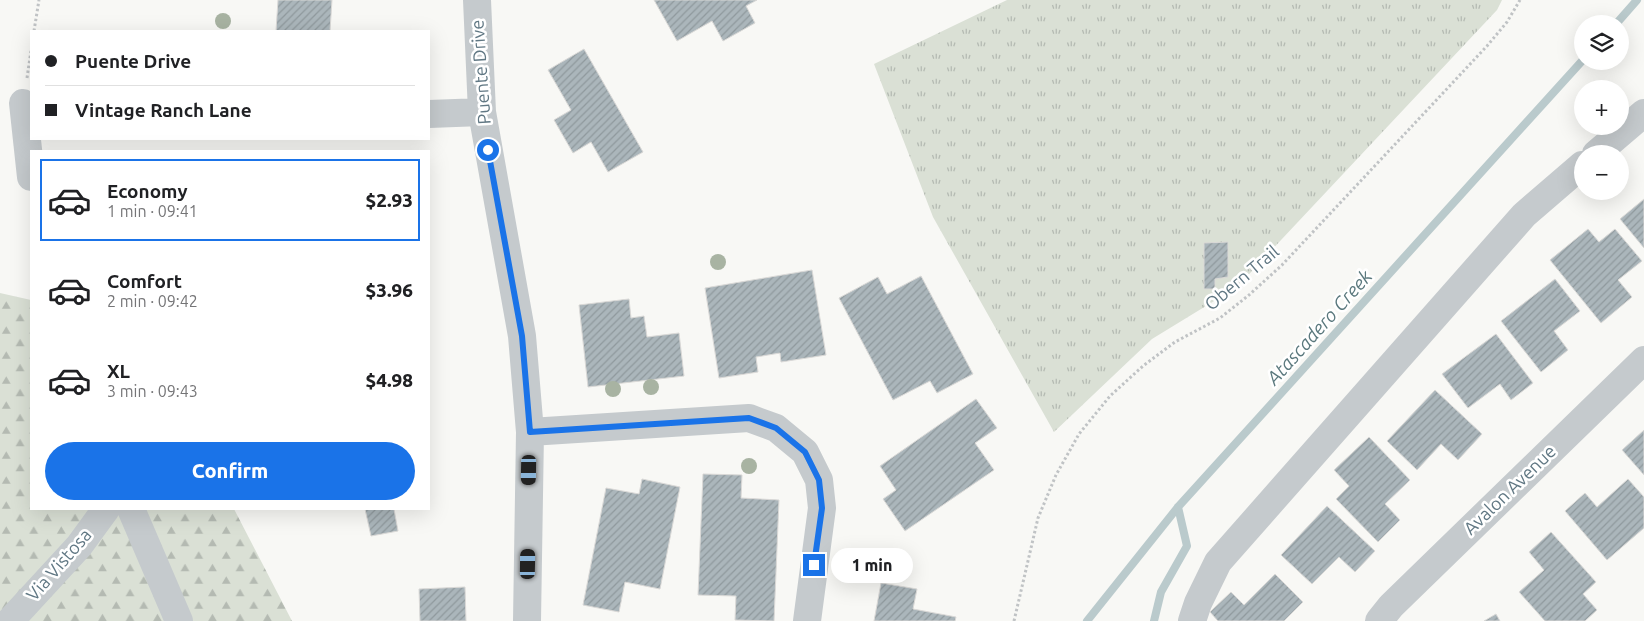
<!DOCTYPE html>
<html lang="en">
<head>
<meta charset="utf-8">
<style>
  :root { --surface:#fff; --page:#f2f2f2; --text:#202124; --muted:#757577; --line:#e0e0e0; --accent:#1a73e8 }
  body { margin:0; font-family:Ubuntu,sans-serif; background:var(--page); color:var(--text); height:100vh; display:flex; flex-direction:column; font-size:19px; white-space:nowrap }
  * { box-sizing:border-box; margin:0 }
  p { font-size:16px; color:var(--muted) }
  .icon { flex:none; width:28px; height:28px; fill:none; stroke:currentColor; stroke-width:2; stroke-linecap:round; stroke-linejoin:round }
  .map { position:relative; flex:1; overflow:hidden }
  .side { position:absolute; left:30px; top:150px; width:400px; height:360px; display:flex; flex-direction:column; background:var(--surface); border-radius:0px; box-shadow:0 5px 20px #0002 }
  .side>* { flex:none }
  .top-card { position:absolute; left:30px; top:30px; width:400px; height:110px; border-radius:0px; box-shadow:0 5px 20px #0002; display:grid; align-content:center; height:110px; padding:0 15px; background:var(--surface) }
  .fabs { position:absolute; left:1574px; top:15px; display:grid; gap:10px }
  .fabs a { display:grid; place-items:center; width:55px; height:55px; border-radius:50%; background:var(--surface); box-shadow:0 5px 20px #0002; font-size:25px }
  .end { position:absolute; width:22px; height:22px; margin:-11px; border:6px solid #1a73e8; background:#fff; box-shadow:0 0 0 2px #fff }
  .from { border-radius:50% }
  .bubble { position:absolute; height:35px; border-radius:18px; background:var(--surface); box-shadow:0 5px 20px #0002; font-size:16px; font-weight:800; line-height:35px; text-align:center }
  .car { position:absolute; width:15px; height:30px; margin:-15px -8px; border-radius:6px; box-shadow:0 0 4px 1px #0007; background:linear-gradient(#222 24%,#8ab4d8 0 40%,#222 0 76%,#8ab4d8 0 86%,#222 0) }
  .top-card b { display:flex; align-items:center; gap:18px; height:48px; font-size:19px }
  .top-card b+b { border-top:1px solid var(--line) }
  .top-card i { width:12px; height:12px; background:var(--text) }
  ul { padding:9px 0 0; list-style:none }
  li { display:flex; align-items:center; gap:15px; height:82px; margin:0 10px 8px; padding:0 5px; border:2px solid transparent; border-radius:0px }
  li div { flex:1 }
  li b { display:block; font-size:19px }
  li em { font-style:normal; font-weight:800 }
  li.on { border-color:var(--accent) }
  li>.icon { width:45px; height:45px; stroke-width:1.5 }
  .action { display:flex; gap:10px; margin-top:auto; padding:10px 15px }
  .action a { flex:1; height:58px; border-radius:30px; background:var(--accent); color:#fff; font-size:20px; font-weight:800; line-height:58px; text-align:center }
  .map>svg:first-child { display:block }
  .grass { fill:url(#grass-tufts) }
  .forest { fill:url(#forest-firs) }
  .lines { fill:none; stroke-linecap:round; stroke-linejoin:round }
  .stream { stroke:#bacacc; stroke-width:8 }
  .building { fill:url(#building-hatch); stroke:#dad9d7 }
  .path { stroke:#c0c3c5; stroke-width:3; stroke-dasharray:2.5 2.5; stroke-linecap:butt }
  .minor { stroke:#c5cacd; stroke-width:28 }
  .tree { fill:#a8b3a2 }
  .route { stroke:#1a73e8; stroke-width:6 }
  .labels { text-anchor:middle; stroke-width:5; stroke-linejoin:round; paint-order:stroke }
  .street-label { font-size:18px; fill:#607783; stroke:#fff }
  .water-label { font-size:19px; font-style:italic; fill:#5a787d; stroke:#fff }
</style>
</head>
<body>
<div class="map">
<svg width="1644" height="621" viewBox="0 0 1644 621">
  <defs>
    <pattern id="grass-tufts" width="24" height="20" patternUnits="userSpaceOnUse" patternTransform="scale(1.25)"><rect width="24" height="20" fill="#dae0d5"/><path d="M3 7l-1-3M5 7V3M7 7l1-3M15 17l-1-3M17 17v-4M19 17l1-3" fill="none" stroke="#b4bab2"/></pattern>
    <pattern id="forest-firs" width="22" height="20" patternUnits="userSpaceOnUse" patternTransform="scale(1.25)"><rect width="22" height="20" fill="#dae0d5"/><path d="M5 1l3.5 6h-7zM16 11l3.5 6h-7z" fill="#b4bab2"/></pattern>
    <pattern id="building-hatch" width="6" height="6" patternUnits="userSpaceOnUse" patternTransform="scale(1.25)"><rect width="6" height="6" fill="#abb6bb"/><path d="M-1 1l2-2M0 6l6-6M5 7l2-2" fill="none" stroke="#8f999d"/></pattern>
  </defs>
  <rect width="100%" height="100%" fill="#f8f8f5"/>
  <path class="grass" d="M1007,0H1502L1497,10L1237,287L1152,339L1054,432L933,217L874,64Z"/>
  <path class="forest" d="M0,293L31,300V509H234L292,621H0Z"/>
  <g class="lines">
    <path class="stream" d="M1616,24L1637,0
      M1087,621L1178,507L1582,61
      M1154,621L1161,592L1187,546L1178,507"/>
  </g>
  <path class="building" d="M278,0H332L330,31H276Z
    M654,0H757L746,6L755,23L723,41L712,21L677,41Z
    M584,49L643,152L608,172L591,142L573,153L554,120L571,110L548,70Z
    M1644,199V248L1620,219Z
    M1588,229L1599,242L1615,229L1642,261L1618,280L1632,297L1601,323L1550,260Z
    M1228,242V277L1215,279V289H1204V243Z
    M812,270L826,355L781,362L780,353L756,357L758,372L719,378L705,288Z
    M921,276L973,374L937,393L930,381L893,400L839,298L878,277L887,294Z
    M1555,279L1580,311L1554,331L1568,350L1541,372L1501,321Z
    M629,299L631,318L644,316L647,337L679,333L684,376L588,387L579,305Z
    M1496,334L1533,383L1511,400L1500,384L1468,408L1442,374Z
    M1435,390L1482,434L1458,460L1441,444L1417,470L1387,441Z
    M976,399L997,428L975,443L994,470L905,531L883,499L896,490L880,466Z
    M1644,430V475L1622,450Z
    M1369,437L1410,480L1385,504L1400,520L1378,542L1336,499L1349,486L1334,470Z
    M703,474L742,475L741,498L779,500L774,621L735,620L736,596L698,595Z
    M642,479L680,487L660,589L625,582L619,612L583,605L606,488L639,494Z
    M1628,479L1644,497V528L1607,560L1565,511L1585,493L1597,507Z
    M1327,506L1375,551L1355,572L1339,557L1312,584L1281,555Z
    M365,509H394L398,531L371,536Z
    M1551,532L1596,582L1583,594L1597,610L1585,621H1545L1519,592L1544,570L1529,552Z
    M1275,574L1303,602L1284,621H1218L1210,612L1231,592L1244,605Z
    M881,583L917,589L913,609L956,617L955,621H874Z
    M465,587L466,621H420L419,589Z
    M1496,614L1500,621H1484Z"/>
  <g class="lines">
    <path class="path" d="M34,31L39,0
      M27,78L31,51
      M1014,621L1038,518L1056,475L1079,434L1110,396L1143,366L1175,342L1220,318L1249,295L1282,265L1487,46L1507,22L1520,0"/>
    <path class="minor" d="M477,0L482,112L522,336L530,432L527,621
      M23,103L31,177
      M429,114L482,112
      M1596,154L1644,113
      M530,432L749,418L776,428L805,452L819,480L822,508L807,621
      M131,509L179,621
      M10,621L79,546L106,509
      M1192,621L1198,603L1218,562L1524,215L1582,165
      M1379,621L1391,606L1644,360"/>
  </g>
  <g class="tree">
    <circle cx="223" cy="21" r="8"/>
    <circle cx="718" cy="262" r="8"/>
    <circle cx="651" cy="387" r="8"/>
    <circle cx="613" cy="389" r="8"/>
    <circle cx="749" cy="466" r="8"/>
  </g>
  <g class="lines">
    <path class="route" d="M488,150L522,336L530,432L749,418L776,428L805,452L819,480L822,508L814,565"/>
  </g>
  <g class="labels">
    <g class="street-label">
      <text transform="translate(481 72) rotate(-94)" y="6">Puente Drive</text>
      <text transform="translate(1242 278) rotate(-40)" y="6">Obern Trail</text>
      <text transform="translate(1510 490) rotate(-44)" y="6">Avalon Avenue</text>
      <text transform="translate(59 565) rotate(-49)" y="6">Via Vistosa</text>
    </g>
    <g class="water-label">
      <text transform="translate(1319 327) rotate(-48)" y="7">Atascadero Creek</text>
    </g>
  </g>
</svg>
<div class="fabs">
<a><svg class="icon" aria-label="layers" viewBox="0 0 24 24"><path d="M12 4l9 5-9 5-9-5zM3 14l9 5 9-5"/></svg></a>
<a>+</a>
<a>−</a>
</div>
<i class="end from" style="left:488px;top:150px"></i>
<i class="end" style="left:814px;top:565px"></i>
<div class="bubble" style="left:831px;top:548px;width:82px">1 min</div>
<i class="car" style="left:529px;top:470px;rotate:181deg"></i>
<i class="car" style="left:528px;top:564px;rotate:1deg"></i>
<div class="top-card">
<b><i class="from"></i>Puente Drive</b>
<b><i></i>Vintage Ranch Lane</b>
</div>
<section class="side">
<ul>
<li class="on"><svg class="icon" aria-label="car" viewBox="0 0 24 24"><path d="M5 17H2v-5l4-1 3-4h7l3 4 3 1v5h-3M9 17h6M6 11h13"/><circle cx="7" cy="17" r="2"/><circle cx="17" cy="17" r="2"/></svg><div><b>Economy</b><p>1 min · 09:41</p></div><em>$2.93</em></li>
<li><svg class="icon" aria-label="car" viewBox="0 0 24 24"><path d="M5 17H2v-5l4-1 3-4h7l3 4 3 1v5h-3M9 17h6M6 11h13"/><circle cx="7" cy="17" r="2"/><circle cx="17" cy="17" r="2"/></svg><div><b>Comfort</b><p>2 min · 09:42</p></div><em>$3.96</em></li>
<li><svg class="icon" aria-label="car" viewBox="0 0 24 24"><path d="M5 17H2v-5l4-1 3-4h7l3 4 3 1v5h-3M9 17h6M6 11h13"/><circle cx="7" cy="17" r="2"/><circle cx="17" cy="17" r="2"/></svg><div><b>XL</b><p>3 min · 09:43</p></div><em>$4.98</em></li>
</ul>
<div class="action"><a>Confirm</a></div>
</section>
</div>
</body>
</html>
